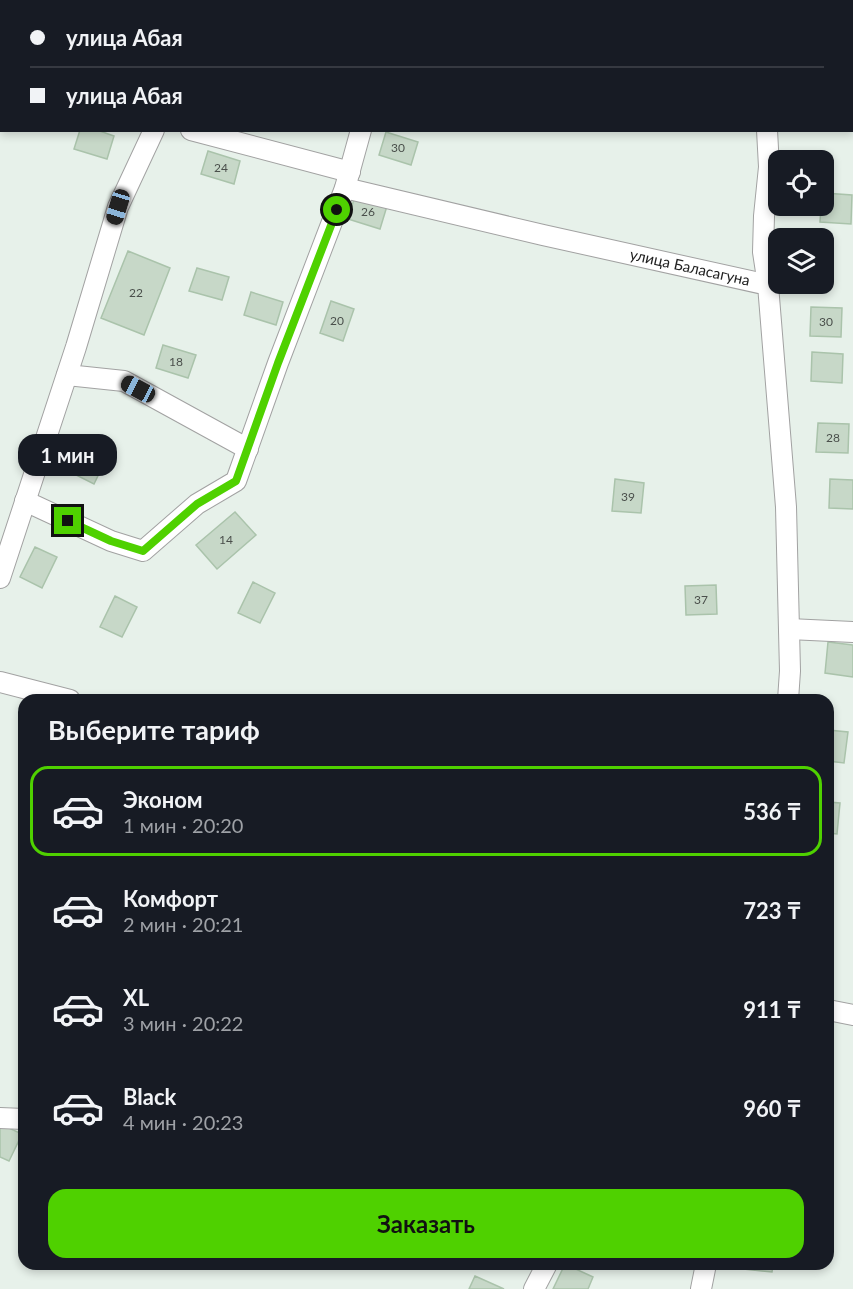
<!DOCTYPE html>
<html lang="ru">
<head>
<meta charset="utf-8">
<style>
  :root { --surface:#171b24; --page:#20242c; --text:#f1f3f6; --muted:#9ea1a6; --line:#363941; --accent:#4fd100 }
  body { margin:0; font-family:Lato,sans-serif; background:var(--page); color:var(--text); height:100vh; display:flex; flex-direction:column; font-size:22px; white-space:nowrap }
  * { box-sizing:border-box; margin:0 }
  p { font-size:20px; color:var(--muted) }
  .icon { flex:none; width:33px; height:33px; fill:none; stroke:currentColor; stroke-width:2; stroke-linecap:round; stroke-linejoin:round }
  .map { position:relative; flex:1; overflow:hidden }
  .panel { position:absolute; left:18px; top:694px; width:816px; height:576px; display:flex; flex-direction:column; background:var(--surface); border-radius:18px; box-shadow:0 3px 9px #0003 }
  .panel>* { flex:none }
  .guide { position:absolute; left:0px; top:0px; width:854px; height:132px; box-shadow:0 3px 9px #0003; display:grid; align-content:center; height:132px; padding:0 30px; background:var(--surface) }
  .buttons { position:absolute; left:768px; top:150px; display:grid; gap:12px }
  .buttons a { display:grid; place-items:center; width:66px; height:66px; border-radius:12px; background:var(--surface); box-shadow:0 3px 9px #0003; font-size:30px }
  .end { position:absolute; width:27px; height:27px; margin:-14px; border:8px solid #4fd100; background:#111; box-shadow:0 0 0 3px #111 }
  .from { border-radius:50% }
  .bubble { position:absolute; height:42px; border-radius:18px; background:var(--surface); box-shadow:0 3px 9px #0003; font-size:20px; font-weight:700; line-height:42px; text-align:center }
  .car { position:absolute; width:18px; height:36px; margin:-18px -9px; border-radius:8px; box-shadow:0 0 4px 2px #0007; background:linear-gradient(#222 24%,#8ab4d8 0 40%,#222 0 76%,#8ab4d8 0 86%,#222 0) }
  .guide b { display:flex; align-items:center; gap:21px; height:57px; font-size:22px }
  .guide b+b { border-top:2px solid var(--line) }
  .guide i { width:15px; height:15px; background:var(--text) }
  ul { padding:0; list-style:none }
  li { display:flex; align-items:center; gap:18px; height:90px; margin:0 12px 9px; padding:0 18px; border:3px solid transparent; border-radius:18px }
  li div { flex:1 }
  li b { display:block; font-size:22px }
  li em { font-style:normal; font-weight:700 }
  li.active { border-color:var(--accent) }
  li>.icon { width:54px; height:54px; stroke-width:1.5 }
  h2 { padding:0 30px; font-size:27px; line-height:72px }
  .action { display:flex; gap:12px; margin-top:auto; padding:12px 30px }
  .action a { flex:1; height:69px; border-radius:18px; background:var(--accent); color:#111; font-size:24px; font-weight:700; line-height:69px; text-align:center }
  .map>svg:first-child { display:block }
  .building { fill:#c7d8c8; stroke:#aac3ab; stroke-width:1.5 }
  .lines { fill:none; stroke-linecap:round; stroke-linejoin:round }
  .street-casing { stroke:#a2a2a2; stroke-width:22 }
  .street { stroke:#fff; stroke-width:20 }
  .route { stroke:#4fd100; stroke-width:8 }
  .labels { text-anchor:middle; stroke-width:5; stroke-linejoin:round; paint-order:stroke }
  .number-label { font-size:12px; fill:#4a4f4b }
  .street-label { font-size:15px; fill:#212121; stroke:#fff }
</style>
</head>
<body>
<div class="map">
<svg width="853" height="1289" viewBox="0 0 853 1289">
  <rect width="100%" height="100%" fill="#e7f1ea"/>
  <path class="building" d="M80,130H97L114,136L107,159L74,149Z
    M386,132L418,142L411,165L379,155Z
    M208,151L240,161L234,184L201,174Z
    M824,193L852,195L851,224L820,222L821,206H824Z
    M355,196L387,206L380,229L348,219Z
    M128,251L170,268L144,335L101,318Z
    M197,268L229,277L222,300L189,291Z
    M251,292L283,302L276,325L244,315Z
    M331,301L354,309L343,341L320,333Z
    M811,307L842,308L841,337L810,336Z
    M163,345L196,355L188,378L156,368Z
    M812,352L843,354L842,383L811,381Z
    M818,423L849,424L848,453L816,452Z
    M87,443L109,453L94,484L72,473Z
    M615,479L644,483L641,513L612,511Z
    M830,479L853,480V509L829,508Z
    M235,512L256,535L217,569L196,545Z
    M35,547L57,557L42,588L20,577Z
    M253,582L275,593L260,623L238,613Z
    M716,585L717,614L686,615L685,586Z
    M115,596L137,607L122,637L100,627Z
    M828,642L853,645V677L825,673Z
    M828,730L848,732L844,763L828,761Z
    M828,802L840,803L837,834L828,833Z
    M0,1124L22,1134L9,1161L0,1157Z
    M565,1264L593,1277L588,1289H553Z
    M744,1264H773L772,1272L744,1269Z
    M475,1276L504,1289H469Z"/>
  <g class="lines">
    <defs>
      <g id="street">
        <path d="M180,2V0"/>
        <path d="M395,2V0"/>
        <path d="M852,19L853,20"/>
        <path d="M0,80H2"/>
        <path d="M191,130L350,172"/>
        <path d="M767,130L769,167L764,216L763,252L768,285"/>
        <path id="s1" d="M345,188L543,235L768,285L786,507L790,671L788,700"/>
        <path d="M67,375L124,381L248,449"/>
        <path d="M25,501L111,541L143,551L197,504L236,481L278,363L345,188L361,130"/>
        <path d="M0,578L76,347L118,207L154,130"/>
        <path d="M789,629L853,632"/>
        <path d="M0,682L70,700"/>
        <path d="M828,1010L853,1015"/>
        <path d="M0,1118L24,1119"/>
        <path d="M534,1289L547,1264"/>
        <path d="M701,1289L706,1264"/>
      </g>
    </defs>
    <use href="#street" class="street-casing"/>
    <use href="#street" class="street"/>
  </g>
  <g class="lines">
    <path class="route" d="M68,521L111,541L143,551L197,504L236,481L278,363L337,210"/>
  </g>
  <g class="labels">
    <g class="number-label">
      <text x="398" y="152">30</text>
      <text x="221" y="172">24</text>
      <text x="368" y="216">26</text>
      <text x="136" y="297">22</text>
      <text x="337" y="325">20</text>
      <text x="826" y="326">30</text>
      <text x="176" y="366">18</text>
      <text x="833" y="442">28</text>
      <text x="628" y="501">39</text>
      <text x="226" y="544">14</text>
      <text x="701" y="604">37</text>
    </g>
    <g class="street-label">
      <text dy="5" stroke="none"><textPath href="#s1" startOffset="354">улица Баласагуна</textPath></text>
    </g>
  </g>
</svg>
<div class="buttons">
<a><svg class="icon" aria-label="locate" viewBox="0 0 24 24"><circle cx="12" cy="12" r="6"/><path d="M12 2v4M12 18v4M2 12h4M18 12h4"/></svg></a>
<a><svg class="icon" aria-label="layers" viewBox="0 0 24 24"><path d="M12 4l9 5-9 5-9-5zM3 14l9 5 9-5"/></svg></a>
</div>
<i class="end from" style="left:337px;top:210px"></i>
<i class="end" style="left:68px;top:521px"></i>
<div class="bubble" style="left:18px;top:434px;width:99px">1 мин</div>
<i class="car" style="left:118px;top:207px;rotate:197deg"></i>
<i class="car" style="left:138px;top:389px;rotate:298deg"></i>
<div class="guide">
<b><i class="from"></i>улица Абая</b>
<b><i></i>улица Абая</b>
</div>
<section class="panel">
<h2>Выберите тариф</h2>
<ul>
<li class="active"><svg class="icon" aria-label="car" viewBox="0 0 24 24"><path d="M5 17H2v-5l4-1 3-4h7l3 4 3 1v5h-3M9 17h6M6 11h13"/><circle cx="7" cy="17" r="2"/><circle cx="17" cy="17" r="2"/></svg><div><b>Эконом</b><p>1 мин · 20:20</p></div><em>536 ₸</em></li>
<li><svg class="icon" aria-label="car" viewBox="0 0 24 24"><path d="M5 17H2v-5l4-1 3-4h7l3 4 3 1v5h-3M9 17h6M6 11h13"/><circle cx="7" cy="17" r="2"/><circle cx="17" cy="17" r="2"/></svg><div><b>Комфорт</b><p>2 мин · 20:21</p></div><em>723 ₸</em></li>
<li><svg class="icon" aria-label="car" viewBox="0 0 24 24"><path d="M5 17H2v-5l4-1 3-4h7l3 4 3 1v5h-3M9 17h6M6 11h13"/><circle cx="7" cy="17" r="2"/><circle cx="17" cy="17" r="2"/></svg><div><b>XL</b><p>3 мин · 20:22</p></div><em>911 ₸</em></li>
<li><svg class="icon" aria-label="car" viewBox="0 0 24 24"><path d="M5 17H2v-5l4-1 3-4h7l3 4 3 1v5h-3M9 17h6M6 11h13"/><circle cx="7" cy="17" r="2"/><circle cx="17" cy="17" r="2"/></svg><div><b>Black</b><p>4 мин · 20:23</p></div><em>960 ₸</em></li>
</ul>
<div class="action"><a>Заказать</a></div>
</section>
</div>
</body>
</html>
